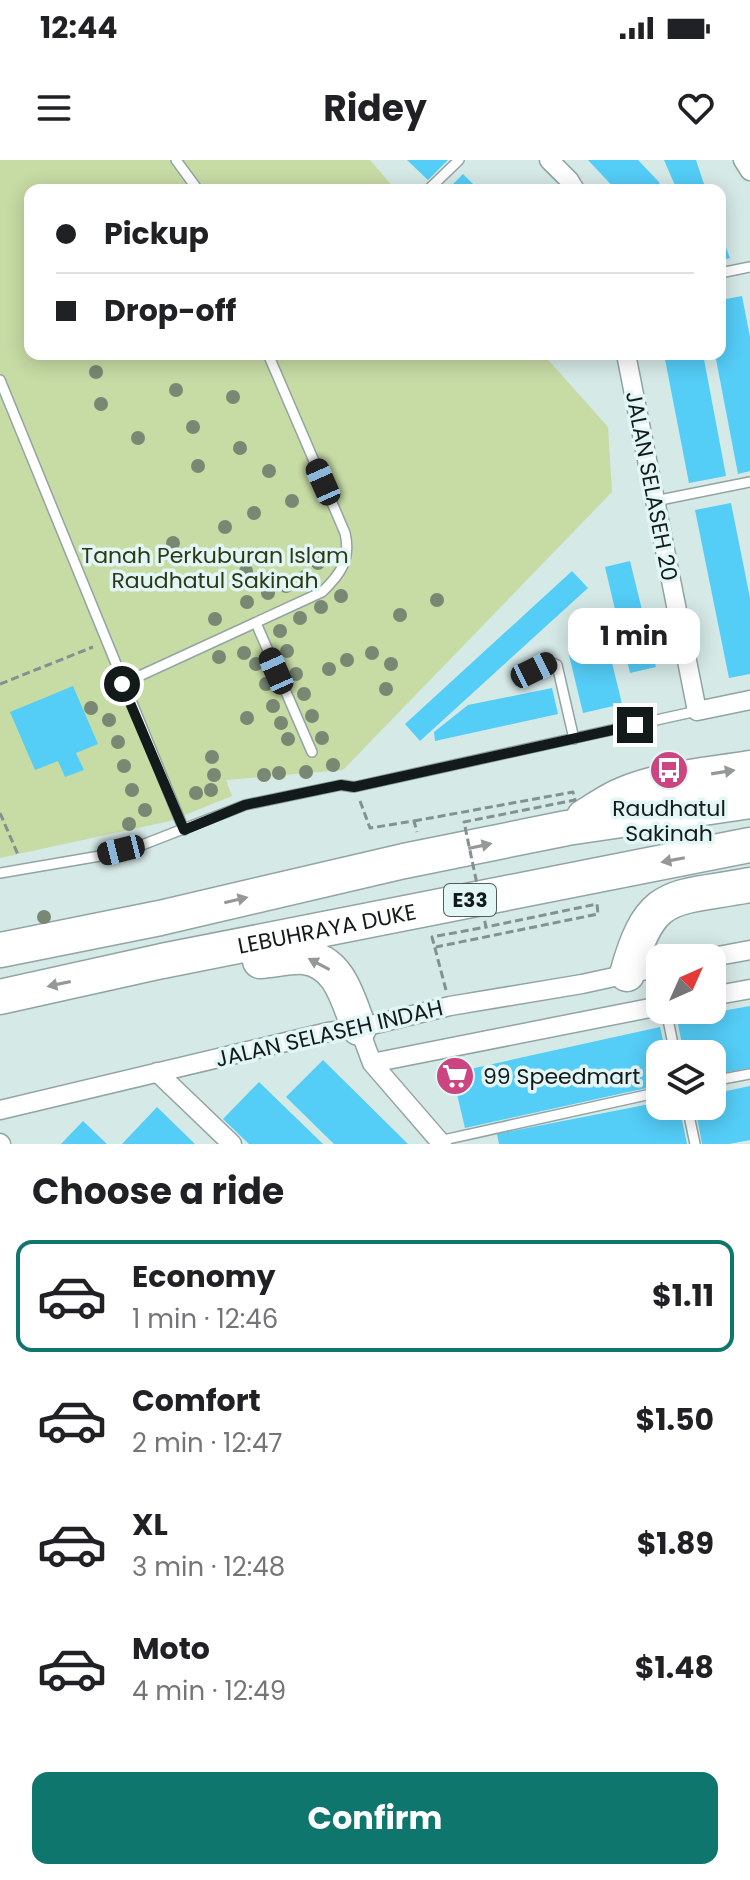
<!DOCTYPE html>
<html lang="en">
<head>
<meta charset="utf-8">
<style>
  :root { --surface:#fff; --page:#f6f6f6; --text:#202124; --muted:#757577; --line:#e0e0e0; --accent:#0f766e }
  body { margin:0; font-family:Poppins,sans-serif; background:var(--page); color:var(--text); height:100vh; display:flex; flex-direction:column; font-size:30px; white-space:nowrap }
  * { box-sizing:border-box; margin:0 }
  p { font-size:26px; color:var(--muted) }
  .icon { flex:none; width:44px; height:44px; fill:none; stroke:currentColor; stroke-width:2; stroke-linecap:round; stroke-linejoin:round }
  .map { position:relative; height:984px; overflow:hidden }
  .sheet { display:flex; flex-direction:column; background:var(--surface); flex:1 }
  .sheet>* { flex:none }
  .hud { position:absolute; left:24px; top:24px; width:702px; height:176px; border-radius:16px; box-shadow:0 4px 20px #0003; display:grid; align-content:center; height:176px; padding:0 32px; background:var(--surface) }
  .needle { width:52px; rotate:45deg }
  .tools { position:absolute; left:646px; top:784px; display:grid; gap:16px }
  .tools a { display:grid; place-items:center; width:80px; height:80px; border-radius:16px; background:var(--surface); box-shadow:0 4px 20px #0003; font-size:40px }
  .end { position:absolute; width:36px; height:36px; margin:-18px; border:10px solid #131a1a; background:#fff; box-shadow:0 0 0 4px #fff }
  .from { border-radius:50% }
  .bubble { position:absolute; height:56px; border-radius:16px; background:var(--surface); box-shadow:0 4px 20px #0003; font-size:26px; font-weight:700; line-height:56px; text-align:center }
  .car { position:absolute; width:24px; height:48px; margin:-24px -12px; border-radius:10px; box-shadow:0 0 6px 2px #0007; background:linear-gradient(#222 24%,#8ab4d8 0 40%,#222 0 76%,#8ab4d8 0 86%,#222 0) }
  .hud b { display:flex; align-items:center; gap:28px; height:76px; font-size:30px }
  .hud b+b { border-top:2px solid var(--line) }
  .hud i { width:20px; height:20px; background:var(--text) }
  ul { padding:0; list-style:none }
  li { display:flex; align-items:center; gap:24px; height:112px; margin:0 16px 12px; padding:0 16px; border:4px solid transparent; border-radius:16px }
  li div { flex:1 }
  li b { display:block; font-size:30px }
  li em { font-style:normal; font-weight:700 }
  li.current { border-color:var(--accent) }
  li>.icon { width:72px; height:72px; stroke-width:1.5 }
  h2 { padding:0 32px; font-size:36px; line-height:96px }
  .cta { display:flex; gap:16px; margin-top:auto; padding:16px 32px }
  .cta a { flex:1; height:92px; border-radius:16px; background:var(--accent); color:#fff; font-size:32px; font-weight:700; line-height:92px; text-align:center }
  .status { display:flex; justify-content:space-between; align-items:center; height:56px; padding:0 40px; background:var(--surface); direction:ltr }
  .status svg { height:22px; fill:currentColor }
  header { display:flex; justify-content:space-between; align-items:center; height:104px; padding:0 32px; background:var(--surface); font-size:36px; font-weight:700 }
  .map>svg:first-child { display:block }
  .green { fill:#c7dba5 }
  .building { fill:#54cdf7 }
  .lines { fill:none; stroke-linecap:round; stroke-linejoin:round }
  .service-casing { stroke:#91a4a3; stroke-width:12 }
  .minor-casing { stroke:#91a4a3; stroke-width:21 }
  .motorway-casing { stroke:#91a4a3; stroke-width:37 }
  .path { stroke:#839190; stroke-width:3; stroke-dasharray:8 4; stroke-linecap:butt }
  .service { stroke:#fff; stroke-width:9 }
  .minor { stroke:#fff; stroke-width:18 }
  .motorway { stroke:#fff; stroke-width:34 }
  .path-bridge { stroke:#839190; stroke-width:3; stroke-dasharray:8 4; stroke-linecap:butt }
  .tree { fill:#798873 }
  .oneway { fill:#959898 }
  .route { stroke:#131a1a; stroke-width:10 }
  .labels { text-anchor:middle; stroke-width:7; stroke-linejoin:round; paint-order:stroke }
  .shield { fill:#e2f6f5; stroke:#515c5c; stroke-width:2 }
  .shield-label { font-size:20px; font-weight:bold; fill:#131a1a }
  .street-label { font-size:22px; fill:#131a1a; stroke:#e2f6f5 }
  .park-label { font-size:22px; fill:#2d3914; stroke:#e2f6f5 }
  .poi-label { font-size:22px; fill:#131a1a; stroke:#e2f6f5 }
</style>
</head>
<body>
<div class="status"><b>12:44</b><svg viewBox="0 0 49 12"><path d="M0 12V9h3v3zM5 12V6h3v6zM10 12V3h3v9zM15 12V0h3v12zM26 1h20v11H26zM47 4h2v5h-2z"/></svg></div>
<header><svg class="icon" aria-label="menu" viewBox="0 0 24 24"><path d="M4 6h16M4 12h16M4 18h16"/></svg>Ridey<svg class="icon" aria-label="heart" viewBox="0 0 24 24"><path d="M12 20l-8-8c-3-5 5-10 8-4 3-6 11-1 8 4z"/></svg></header>
<div class="map">
<svg width="750" height="984" viewBox="0 0 750 984">
  <rect width="100%" height="100%" fill="#d5e9e7"/>
  <path class="green" d="M0,0H370L396,30H30V194H543L608,267L612,332L343,610L226,620L232,636L170,661L0,698Z"/>
  <path class="building" d="M407,0H448L428,20Z
    M588,0H638L659,22L661,30H616Z
    M664,0H696L706,30H677Z
    M463,14L479,30H447Z
    M720,71L730,98L720,101Z
    M742,136L750,177V311L738,314L715,194H720V140Z
    M664,194H703L726,316L689,323Z
    M731,343L750,438V514L729,518L695,350Z
    M630,401L656,507L630,513L605,407Z
    M572,411L588,428L420,581L405,564Z
    M608,486L622,544L583,553L569,495Z
    M73,526L98,584L76,593L84,610L65,617L58,601L35,610L10,552Z
    M552,528L558,554L435,581L434,572L468,545Z
    M750,846V908L712,915V894H684L677,859Z
    M660,867L666,894H660V925L465,968L452,913Z
    M323,900L408,984H334L286,937Z
    M259,922L323,984H249L223,959Z
    M750,926V980L729,984H702L695,946H712V934Z
    M660,942V946H679L687,984H499L497,974Z
    M157,947L195,984H122Z
    M83,961L107,984H61Z"/>
  <g class="lines">
    <defs>
      <path id="service" d="M176,0L198,30
        M428,30L459,0
        M720,113L750,107
        M0,220L184,670
        M655,341L750,322
        M256,463L312,592
        M517,517L550,502L557,505L574,579
        M122,524L322,432C341,414 351,399 345,373L268,194
        M0,713L100,696L142,685L245,645L341,625L354,627L697,551
        M666,850L675,894
        M712,921L750,914
        M687,946L695,984
        M439,981L660,932"/>
      <path id="minor" d="M549,0L569,20L575,30
        M743,0L750,11
        M626,194L697,551L750,540
        M707,798L750,790
        M712,836L750,829
        M359,868L372,903L442,984
        M372,903L660,846
        M157,912L232,984
        M0,950L328,872L359,868L450,846L582,824L660,807
        M0,983L1,984"/>
      <g id="motorway">
        <path d="M584,657C596,650 609,640 622,635C661,618 708,615 750,608"/>
        <path d="M0,790L160,758L404,701L567,668L750,641"/>
        <path d="M260,801C274,800 290,796 304,797C340,801 348,840 359,868"/>
        <path d="M627,814C651,728 671,740 750,725"/>
        <path id="s1" d="M0,837L162,801L750,685"/>
      </g>
    </defs>
    <use href="#service" class="service-casing"/>
    <use href="#minor" class="minor-casing"/>
    <use href="#motorway" class="motorway-casing"/>
    <path class="path" d="M0,524L93,487
      M360,641L370,668L414,661L417,672
      M0,653L19,697
      M446,830L432,777L486,767"/>
    <use href="#service" class="service"/>
    <use href="#minor" class="minor"/>
    <use href="#motorway" class="motorway"/>
    <path class="path-bridge" d="M414,661L573,632L575,640L464,662L486,767L597,744L598,754L436,787"/>
  </g>
  <g class="tree">
    <circle cx="96" cy="212" r="7"/>
    <circle cx="176" cy="230" r="7"/>
    <circle cx="233" cy="237" r="7"/>
    <circle cx="101" cy="244" r="7"/>
    <circle cx="193" cy="267" r="7"/>
    <circle cx="138" cy="278" r="7"/>
    <circle cx="240" cy="288" r="7"/>
    <circle cx="198" cy="306" r="7"/>
    <circle cx="269" cy="311" r="7"/>
    <circle cx="292" cy="341" r="7"/>
    <circle cx="254" cy="353" r="7"/>
    <circle cx="225" cy="367" r="7"/>
    <circle cx="173" cy="383" r="7"/>
    <circle cx="199" cy="395" r="7"/>
    <circle cx="318" cy="403" r="7"/>
    <circle cx="246" cy="411" r="7"/>
    <circle cx="305" cy="417" r="7"/>
    <circle cx="286" cy="426" r="7"/>
    <circle cx="268" cy="433" r="7"/>
    <circle cx="341" cy="436" r="7"/>
    <circle cx="437" cy="440" r="7"/>
    <circle cx="247" cy="442" r="7"/>
    <circle cx="321" cy="447" r="7"/>
    <circle cx="400" cy="455" r="7"/>
    <circle cx="300" cy="458" r="7"/>
    <circle cx="215" cy="459" r="7"/>
    <circle cx="280" cy="471" r="7"/>
    <circle cx="287" cy="491" r="7"/>
    <circle cx="244" cy="493" r="7"/>
    <circle cx="372" cy="493" r="7"/>
    <circle cx="219" cy="497" r="7"/>
    <circle cx="347" cy="500" r="7"/>
    <circle cx="256" cy="504" r="7"/>
    <circle cx="391" cy="504" r="7"/>
    <circle cx="329" cy="509" r="7"/>
    <circle cx="296" cy="514" r="7"/>
    <circle cx="266" cy="524" r="7"/>
    <circle cx="386" cy="529" r="7"/>
    <circle cx="304" cy="534" r="7"/>
    <circle cx="273" cy="546" r="7"/>
    <circle cx="91" cy="548" r="7"/>
    <circle cx="312" cy="556" r="7"/>
    <circle cx="247" cy="558" r="7"/>
    <circle cx="109" cy="560" r="7"/>
    <circle cx="281" cy="563" r="7"/>
    <circle cx="322" cy="578" r="7"/>
    <circle cx="288" cy="579" r="7"/>
    <circle cx="118" cy="582" r="7"/>
    <circle cx="212" cy="597" r="7"/>
    <circle cx="333" cy="605" r="7"/>
    <circle cx="124" cy="606" r="7"/>
    <circle cx="306" cy="612" r="7"/>
    <circle cx="279" cy="613" r="7"/>
    <circle cx="214" cy="615" r="7"/>
    <circle cx="264" cy="615" r="7"/>
    <circle cx="132" cy="630" r="7"/>
    <circle cx="211" cy="630" r="7"/>
    <circle cx="196" cy="633" r="7"/>
    <circle cx="145" cy="650" r="7"/>
    <circle cx="129" cy="664" r="7"/>
    <circle cx="44" cy="757" r="7"/>
  </g>
  <defs><path id="oneway-solid" d="M-6-.8H1V-3.2L6.5 0L1 3.2V.8H-6Z" transform="scale(2)"/></defs>
  <g class="oneway">
    <use href="#oneway-solid" transform="translate(723 612) rotate(-9)"/>
    <use href="#oneway-solid" transform="translate(480 686) rotate(-12)"/>
    <use href="#oneway-solid" transform="translate(673 700) rotate(169)"/>
    <use href="#oneway-solid" transform="translate(236 740) rotate(-13)"/>
    <use href="#oneway-solid" transform="translate(319 804) rotate(-152)"/>
    <use href="#oneway-solid" transform="translate(59 824) rotate(168)"/>
  </g>
  <g class="lines">
    <path class="route" d="M122,524L184,670L245,645L341,625L354,627L635,565"/>
  </g>
  <defs>
    <symbol id="bus-disc" viewBox="-11 -11 22 22"><circle r="9.5" fill="#cc4480" stroke="#e2f6f5"/><path d="M-5-6H5V4H4V6H2V4H-2V6H-4V4H-5ZM-3.5-4V0h7V-4ZM-3.5 1.2v1.5H-2V1.2ZM2 1.2v1.5H3.5V1.2Z" fill="#fff"/></symbol>
    <symbol id="supermarket-disc" viewBox="-11 -11 22 22"><circle r="9.5" fill="#cc4480" stroke="#e2f6f5"/><path d="M-6-5.5h2.5l.6 2H6L4.5 2H-2.5L-4.4-4H-6ZM-1.5 3.2a1.3 1.3 0 1 0 .1 0ZM3 3.2a1.3 1.3 0 1 0 .1 0Z" fill="#fff"/></symbol>
  </defs>
  <g fill-rule="evenodd">
    <use href="#bus-disc" x="647" y="588" width="44" height="44"/>
    <use href="#supermarket-disc" x="433" y="894" width="44" height="44"/>
  </g>
  <g class="labels">
    <rect class="shield" x="444" y="724" width="52" height="32" rx="6"/>
    <g class="shield-label">
      <text x="470" y="747">E33</text>
    </g>
    <g class="street-label">
      <text transform="translate(652 326) rotate(79)" y="8">JALAN SELASEH 20</text>
      <text dy="8" stroke="none"><textPath href="#s1" startOffset="334">LEBUHRAYA DUKE</textPath></text>
      <text transform="translate(329 873) rotate(-13)" y="8">JALAN SELASEH INDAH</text>
    </g>
    <g class="park-label">
      <text x="215" y="403">Tanah Perkuburan Islam<tspan x="215" dy="25">Raudhatul Sakinah</tspan></text>
    </g>
    <g class="poi-label">
      <text x="669" y="656">Raudhatul<tspan x="669" dy="25">Sakinah</tspan></text>
      <text x="483" y="924" text-anchor="start">99 Speedmart</text>
    </g>
  </g>
</svg>
<div class="tools">
<a><svg class="needle" viewBox="-14 -14 28 28"><path d="M0-13l5 13h-10z" fill="#e53935"/><path d="M0 13l5-13h-10z" fill="#757577"/></svg></a>
<a><svg class="icon" aria-label="layers" viewBox="0 0 24 24"><path d="M12 4l9 5-9 5-9-5zM3 14l9 5 9-5"/></svg></a>
</div>
<i class="end from" style="left:122px;top:524px"></i>
<i class="end" style="left:635px;top:565px"></i>
<div class="bubble" style="left:568px;top:448px;width:132px">1 min</div>
<i class="car" style="left:323px;top:322px;rotate:336deg"></i>
<i class="car" style="left:534px;top:510px;rotate:64deg"></i>
<i class="car" style="left:276px;top:511px;rotate:336deg"></i>
<i class="car" style="left:121px;top:690px;rotate:256deg"></i>
<div class="hud">
<b><i class="from"></i>Pickup</b>
<b><i></i>Drop-off</b>
</div>
</div>
<section class="sheet">
<h2>Choose a ride</h2>
<ul>
<li class="current"><svg class="icon" aria-label="car" viewBox="0 0 24 24"><path d="M5 17H2v-5l4-1 3-4h7l3 4 3 1v5h-3M9 17h6M6 11h13"/><circle cx="7" cy="17" r="2"/><circle cx="17" cy="17" r="2"/></svg><div><b>Economy</b><p>1 min · 12:46</p></div><em>$1.11</em></li>
<li><svg class="icon" aria-label="car" viewBox="0 0 24 24"><path d="M5 17H2v-5l4-1 3-4h7l3 4 3 1v5h-3M9 17h6M6 11h13"/><circle cx="7" cy="17" r="2"/><circle cx="17" cy="17" r="2"/></svg><div><b>Comfort</b><p>2 min · 12:47</p></div><em>$1.50</em></li>
<li><svg class="icon" aria-label="car" viewBox="0 0 24 24"><path d="M5 17H2v-5l4-1 3-4h7l3 4 3 1v5h-3M9 17h6M6 11h13"/><circle cx="7" cy="17" r="2"/><circle cx="17" cy="17" r="2"/></svg><div><b>XL</b><p>3 min · 12:48</p></div><em>$1.89</em></li>
<li><svg class="icon" aria-label="car" viewBox="0 0 24 24"><path d="M5 17H2v-5l4-1 3-4h7l3 4 3 1v5h-3M9 17h6M6 11h13"/><circle cx="7" cy="17" r="2"/><circle cx="17" cy="17" r="2"/></svg><div><b>Moto</b><p>4 min · 12:49</p></div><em>$1.48</em></li>
</ul>
<div class="cta"><a>Confirm</a></div>
</section>
</body>
</html>
